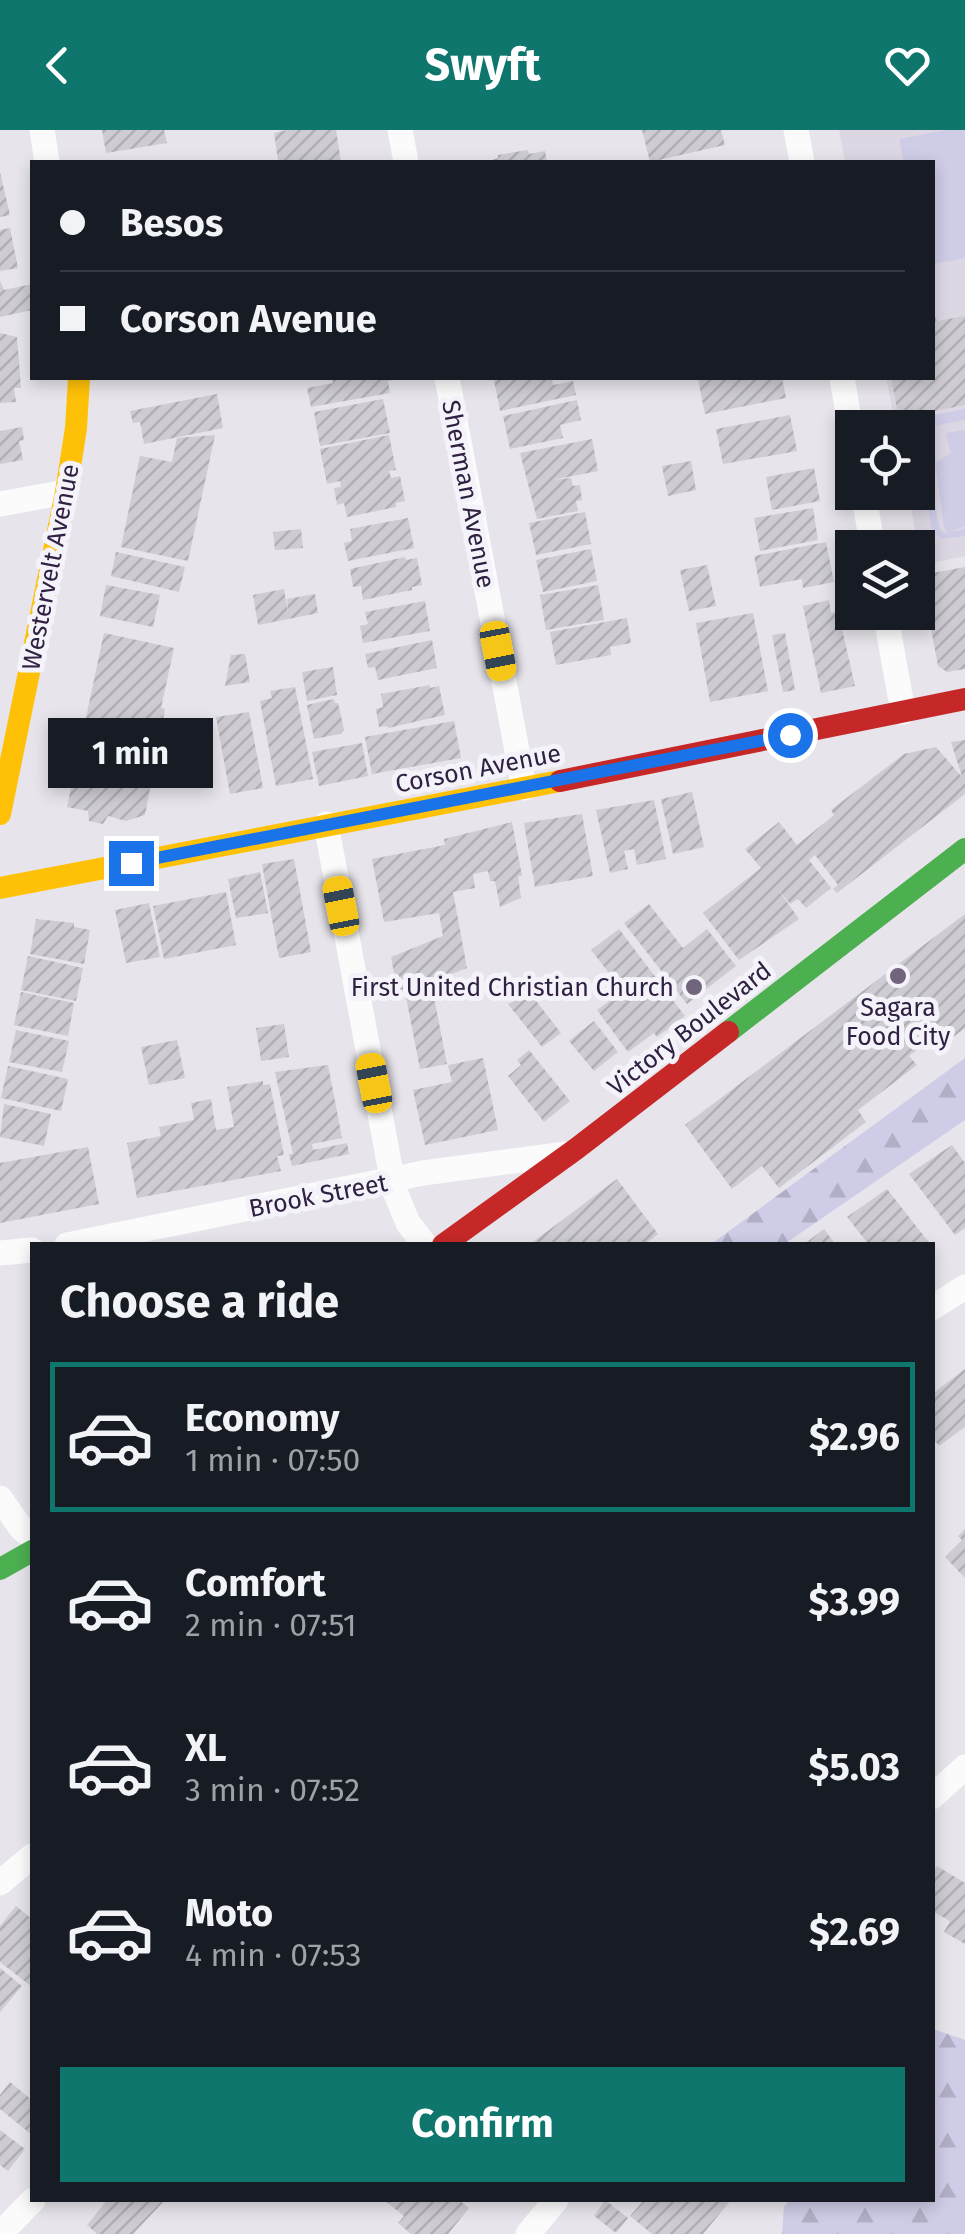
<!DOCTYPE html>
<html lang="en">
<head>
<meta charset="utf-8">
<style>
  :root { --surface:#171b24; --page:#20242c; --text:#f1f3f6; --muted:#9ea1a6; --line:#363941; --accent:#0f766e }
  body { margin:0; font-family:"Fira Sans",sans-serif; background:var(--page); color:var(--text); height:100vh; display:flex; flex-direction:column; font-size:38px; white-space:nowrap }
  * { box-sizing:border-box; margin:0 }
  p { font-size:32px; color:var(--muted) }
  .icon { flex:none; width:55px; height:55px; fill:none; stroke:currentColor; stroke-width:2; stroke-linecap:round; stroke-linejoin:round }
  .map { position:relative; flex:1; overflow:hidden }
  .side { position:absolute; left:30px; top:1112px; width:905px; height:960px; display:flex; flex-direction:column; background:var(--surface); border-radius:0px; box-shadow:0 5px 15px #0003 }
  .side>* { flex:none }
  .banner { position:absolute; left:30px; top:30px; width:905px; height:220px; border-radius:0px; box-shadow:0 5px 15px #0003; display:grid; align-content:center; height:220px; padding:0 30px; background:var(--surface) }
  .controls { position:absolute; left:835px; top:280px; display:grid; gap:20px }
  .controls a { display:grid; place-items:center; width:100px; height:100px; border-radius:0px; background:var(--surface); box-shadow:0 5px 15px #0003; font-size:50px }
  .end { position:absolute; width:45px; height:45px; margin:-22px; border:12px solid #1a73e8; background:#fff; box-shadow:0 0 0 5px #fff }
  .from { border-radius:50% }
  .bubble { position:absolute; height:70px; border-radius:0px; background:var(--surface); box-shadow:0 5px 15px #0003; font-size:32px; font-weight:700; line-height:70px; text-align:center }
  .car { position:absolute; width:30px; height:60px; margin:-30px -15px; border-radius:12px; box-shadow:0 0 8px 2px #0007; background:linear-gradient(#f5c518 24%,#345 0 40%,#f5c518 0 76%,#345 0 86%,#f5c518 0) }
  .banner b { display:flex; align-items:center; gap:35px; height:95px; font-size:38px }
  .banner b+b { border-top:2px solid var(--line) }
  .banner i { width:25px; height:25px; background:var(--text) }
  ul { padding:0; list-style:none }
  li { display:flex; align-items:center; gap:30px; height:150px; margin:0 20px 15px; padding:0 10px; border:5px solid transparent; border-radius:0px }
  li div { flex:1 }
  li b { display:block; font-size:38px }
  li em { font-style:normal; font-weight:700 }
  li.current { border-color:var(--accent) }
  li>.icon { width:90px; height:90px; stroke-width:1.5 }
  h2 { padding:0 30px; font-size:45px; line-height:120px }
  .cta { display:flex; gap:20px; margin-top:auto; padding:20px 30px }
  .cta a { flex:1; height:115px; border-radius:0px; background:var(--accent); color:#fff; font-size:40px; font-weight:700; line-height:115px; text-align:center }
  header { display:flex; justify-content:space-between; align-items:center; height:130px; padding:0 30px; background:var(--accent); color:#fff; font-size:45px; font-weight:700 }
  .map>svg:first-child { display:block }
  .built { fill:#dcd7e3 }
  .grass { fill:#cecce6 }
  .forest { fill:url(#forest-firs) }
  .building { fill:url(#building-hatch) }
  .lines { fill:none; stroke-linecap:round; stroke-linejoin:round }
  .street { stroke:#fbfbfc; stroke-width:25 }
  .fast { stroke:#4caf50; stroke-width:22 }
  .slow { stroke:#ffc107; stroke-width:22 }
  .jam { stroke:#c62828; stroke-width:22 }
  .route { stroke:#1a73e8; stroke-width:12 }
  .poi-dot { fill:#70657c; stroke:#f5f3fa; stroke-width:4 }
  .labels { text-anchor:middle; stroke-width:10; stroke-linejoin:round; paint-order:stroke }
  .street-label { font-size:25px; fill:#302041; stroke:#f5f3fa }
  .poi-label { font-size:25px; fill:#302041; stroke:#f5f3fa; text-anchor:end }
</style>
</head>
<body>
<header><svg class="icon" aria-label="back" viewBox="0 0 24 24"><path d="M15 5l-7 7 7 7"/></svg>Swyft<svg class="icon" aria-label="heart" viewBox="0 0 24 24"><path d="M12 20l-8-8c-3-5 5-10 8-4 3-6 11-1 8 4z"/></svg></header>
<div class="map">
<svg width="965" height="2104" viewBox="0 0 965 2104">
  <defs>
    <pattern id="forest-firs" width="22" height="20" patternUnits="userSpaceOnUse" patternTransform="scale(2.5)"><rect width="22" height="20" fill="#cecce6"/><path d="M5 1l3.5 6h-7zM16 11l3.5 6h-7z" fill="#b1afc6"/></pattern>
    <pattern id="building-hatch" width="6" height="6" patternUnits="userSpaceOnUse" patternTransform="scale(2.5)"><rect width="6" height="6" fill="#ceccd2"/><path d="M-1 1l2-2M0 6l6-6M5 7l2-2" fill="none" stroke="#b1afb6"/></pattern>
  </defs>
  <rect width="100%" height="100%" fill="#e7e5eb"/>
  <path class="built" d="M839,0H965V426L922,435L908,363L918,362V298L896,297L886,248H932V32H845Z"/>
  <path class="grass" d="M947,0H965V128L933,134L932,32H904L899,9Z
    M965,279V290L927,297L922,303L939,396L942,402L948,403L944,397L935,333L951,323L946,303L965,300V396L949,402L965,399V406L941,409L932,399L918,320V298L904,297L903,291Z"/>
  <path class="forest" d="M965,928V990L783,1115H710Z
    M933,1899L965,1910V2104H782L784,2077L789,2070H932Z"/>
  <path class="building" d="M102,0H164L167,13L106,23Z
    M287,0H336L341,32L278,30L274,3Z
    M642,0H721L725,15L650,32Z
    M528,20L529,24L545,21L547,32H486L498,28V25Z
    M0,42L10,85L0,87Z
    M10,98L18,138L0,141V100Z
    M0,151L4,160L32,154V180L0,187Z
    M932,178L937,191L965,186V275L899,288L891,248H932Z
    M0,203L17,207L21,258H14L16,272L0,273Z
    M332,248H399V249L388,251L390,263L311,277L307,258L333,253Z
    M505,248H552L553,255L573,251L576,265L500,281L494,250Z
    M707,248H782L786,268L705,284L698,249Z
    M217,264L223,298L144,314L140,292L133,293L130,281Z
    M383,269L390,303L320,316L314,282Z
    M577,270L581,290L560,295L563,308L510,319L503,286Z
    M790,285L797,321L723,334L716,299Z
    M22,297L24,310L19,311L23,330L0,334V301Z
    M215,305L188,431L121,417L140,326L172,332L177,308Z
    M389,305L396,340L389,341L391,348L400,346L405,371L396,373V377L347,387L344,373L337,375L334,358L341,357L340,351L327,354L320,319Z
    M592,309L598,341L552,350L571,348L573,356L580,355L582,370L576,371L578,381L537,389L520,323Z
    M691,331L696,360L668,366L662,336Z
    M814,338L820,371L772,380L766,347Z
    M813,378L818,410L760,421L754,388Z
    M585,382L591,414L536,425L529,393Z
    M408,388L414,418L348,431L344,413L352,411L350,399Z
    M301,399L303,418L275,420L273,402Z
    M826,412L834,452L803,458L802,449L760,457L754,426Z
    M591,419L597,451L543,462L536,430Z
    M116,422L185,437L179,462L111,446Z
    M405,427L406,430L417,428L422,455L412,457V460L363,470L361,456L353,457L350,439Z
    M707,435L716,476L689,481L680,440Z
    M965,437V539L947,542L938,536L921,445Z
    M106,455L160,465L153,497L100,486Z
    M598,455L604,490L546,500L540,465Z
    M284,459L288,483L287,469L315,464L318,483L258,495L253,465Z
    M829,470L831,483L838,481L855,556L821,563L803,476Z
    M425,471L430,501L363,513L360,496L368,494L365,482Z
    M753,483L768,561L710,572L696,493Z
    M627,488L631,513L610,517L611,525L556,535L550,502Z
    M104,503L174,518L161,578L165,579L145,685L126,691L108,686L103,694L89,691L88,681L67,677Z
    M785,503L795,560L783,562L772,505Z
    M432,510L437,538L378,550L375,537L368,538L365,524Z
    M245,524L250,552L225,556L231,525Z
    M333,537L337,565L307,571L302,542Z
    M430,555V558L439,556L445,585L388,598L387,596L379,597L376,579L383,577L381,564Z
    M295,557L313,649L276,656L260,571L272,568L270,561Z
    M334,569L335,573H338L344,600L340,604L314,609L307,575Z
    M249,582L263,658L230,664L216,587Z
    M454,591L461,628L372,644L365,607Z
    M965,610V664L837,763L833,759L838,755L815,725L809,730L831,758L806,778L798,769L790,774L777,758L799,789L739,830L703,783L761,738L745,719L779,692L797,715L834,685L831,680L904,624L936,617L962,647L951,612Z
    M362,613L368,646L319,656L312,622Z
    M692,662L704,717L673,724L661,669Z
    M654,670L666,729L637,735L634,719L624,721L628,739L610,743L596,680Z
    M582,684L593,746L535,757L524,693Z
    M512,692L522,746H518L521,768L500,777L495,751H490L488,741L473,744L475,758L453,762L467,838L431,852L447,934L420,939L405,862L398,865L391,827L443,806L439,783L384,792L372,729L445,715L444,709Z
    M294,729L311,822L279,828L262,734Z
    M260,742L268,783L236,788L228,749Z
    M226,762L236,815L164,829L153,776Z
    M149,773L160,827L126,833L115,780Z
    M649,774L683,818L707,799L736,836L687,874L624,793Z
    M965,784V898L936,920L929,911L909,926L917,935L858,980L866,992L779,1058L762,1036L732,1059L685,995Z
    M36,789L74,793V797L90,800L84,834L30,824Z
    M619,799L685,886L657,907L654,903L628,922L597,880L623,861L591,820Z
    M28,826L83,838L76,871L21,860Z
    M21,862L74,873L68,906L14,895Z
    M530,863L561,903L542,917L508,874Z
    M594,891L618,922L594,941L569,911Z
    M284,894L289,927L261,931L256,898Z
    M16,900L69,911L62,942L9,932Z
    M177,910L185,948L149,955L141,917Z
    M529,920L570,971L544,992L508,946L521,935L517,930Z
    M483,928L498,1000L425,1015L413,960L452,952L448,935Z
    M328,935L342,1008L312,1014L313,1020L347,1013L349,1024L292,1036L289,1024H293L275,942Z
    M8,936L68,949L61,981L1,968Z
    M263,951V955L270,954L284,1025L277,1026L281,1041L137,1068L127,1013L161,1006L159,997L194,990L191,973L211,969L216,1000L234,997L227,957Z
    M4,974L51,984L44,1016L0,1007Z
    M952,1015L965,1033V1098L955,1105L909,1044Z
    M88,1017L99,1074L0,1093V1033Z
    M617,1049L658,1104L644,1115H529Z
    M887,1059L931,1115H869L847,1087Z
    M824,1099L836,1115H803Z
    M965,1239V1297L939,1316L932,1307V1264Z
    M965,1399V1448L945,1427L962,1410L958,1406Z
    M937,1736L965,1753V1814L944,1802L950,1791L932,1781V1744Z
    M16,1776L32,1789V1857L0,1832V1796Z
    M0,1838L22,1856L0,1882Z
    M10,1952L32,1970V2005L0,1979V1965Z
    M0,2000L25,2019L8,2041L0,2035Z
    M107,2070H165L133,2104H97L87,2095Z
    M384,2070H459L469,2078L448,2104H411L398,2093L404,2086Z
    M605,2070L628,2088L616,2103L594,2086Z
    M644,2070H731L703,2104H652L630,2086Z"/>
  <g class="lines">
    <path class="street" d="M42,0L47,32
      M400,0L406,32
      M796,0L802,32
      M447,248L524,658
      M842,248L852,305
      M863,362L873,418
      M0,374L66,362
      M885,482L903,582
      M326,694L394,1059L408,1093L425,1115
      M67,1115L423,1043L566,1024
      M0,1123L32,1120
      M932,1178L965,1157
      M0,1368L21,1398L32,1407
      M932,1667L965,1637
      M0,1753L32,1726
      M0,2104L33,2070
      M528,2104L556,2070"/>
    <path class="fast" d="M728,902L965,719
      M0,1439L32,1421"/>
    <path class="slow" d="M0,684L66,362L76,298L79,248
      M0,758L560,651"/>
    <path class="jam" d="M560,651L965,569
      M443,1115L576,1019L728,902"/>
  </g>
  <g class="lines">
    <path class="route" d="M131,733L790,605"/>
  </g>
  <g class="poi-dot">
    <circle cx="898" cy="846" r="10"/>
    <circle cx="694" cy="857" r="10"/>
  </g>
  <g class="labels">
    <g class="street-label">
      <text transform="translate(469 364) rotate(79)" y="9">Sherman Avenue</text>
      <text transform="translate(50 437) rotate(-79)" y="9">Westervelt Avenue</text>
      <text transform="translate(478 638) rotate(-11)" y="9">Corson Avenue</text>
      <text transform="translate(689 898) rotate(-38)" y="9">Victory Boulevard</text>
      <text transform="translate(318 1065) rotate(-11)" y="9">Brook Street</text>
    </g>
    <g class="poi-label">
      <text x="674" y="866">First United Christian Church</text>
      <text x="898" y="886" text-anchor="middle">Sagara<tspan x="898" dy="29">Food City</tspan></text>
    </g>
  </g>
</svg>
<div class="controls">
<a><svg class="icon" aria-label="locate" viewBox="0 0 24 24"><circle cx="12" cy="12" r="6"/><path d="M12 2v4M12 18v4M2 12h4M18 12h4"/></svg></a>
<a><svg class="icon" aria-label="layers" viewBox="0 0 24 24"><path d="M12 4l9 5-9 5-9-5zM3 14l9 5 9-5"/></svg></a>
</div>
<i class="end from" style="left:790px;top:605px"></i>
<i class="end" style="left:131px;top:733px"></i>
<div class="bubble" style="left:48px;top:588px;width:165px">1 min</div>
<i class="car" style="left:498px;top:521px;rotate:169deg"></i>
<i class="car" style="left:341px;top:776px;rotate:349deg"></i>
<i class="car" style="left:374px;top:953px;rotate:349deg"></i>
<div class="banner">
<b><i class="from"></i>Besos</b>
<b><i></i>Corson Avenue</b>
</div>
<section class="side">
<h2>Choose a ride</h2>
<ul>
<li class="current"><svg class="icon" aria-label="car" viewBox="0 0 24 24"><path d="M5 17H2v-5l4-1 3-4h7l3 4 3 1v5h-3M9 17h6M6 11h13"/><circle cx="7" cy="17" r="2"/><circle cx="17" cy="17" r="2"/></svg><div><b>Economy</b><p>1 min · 07:50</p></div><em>$2.96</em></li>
<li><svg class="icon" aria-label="car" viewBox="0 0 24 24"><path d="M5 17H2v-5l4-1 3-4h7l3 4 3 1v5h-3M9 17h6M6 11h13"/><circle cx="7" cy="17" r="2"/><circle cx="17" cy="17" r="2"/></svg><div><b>Comfort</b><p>2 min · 07:51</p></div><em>$3.99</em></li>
<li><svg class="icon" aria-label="car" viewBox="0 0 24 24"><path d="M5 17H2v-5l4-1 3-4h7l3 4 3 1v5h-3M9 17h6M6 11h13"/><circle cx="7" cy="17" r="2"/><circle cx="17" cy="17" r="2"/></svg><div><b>XL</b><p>3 min · 07:52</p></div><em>$5.03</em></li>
<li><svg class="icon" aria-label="car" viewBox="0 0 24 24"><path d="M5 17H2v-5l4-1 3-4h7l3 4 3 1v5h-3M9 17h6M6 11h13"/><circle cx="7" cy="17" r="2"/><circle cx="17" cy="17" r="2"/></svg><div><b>Moto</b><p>4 min · 07:53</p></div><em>$2.69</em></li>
</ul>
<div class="cta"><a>Confirm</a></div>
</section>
</div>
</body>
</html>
